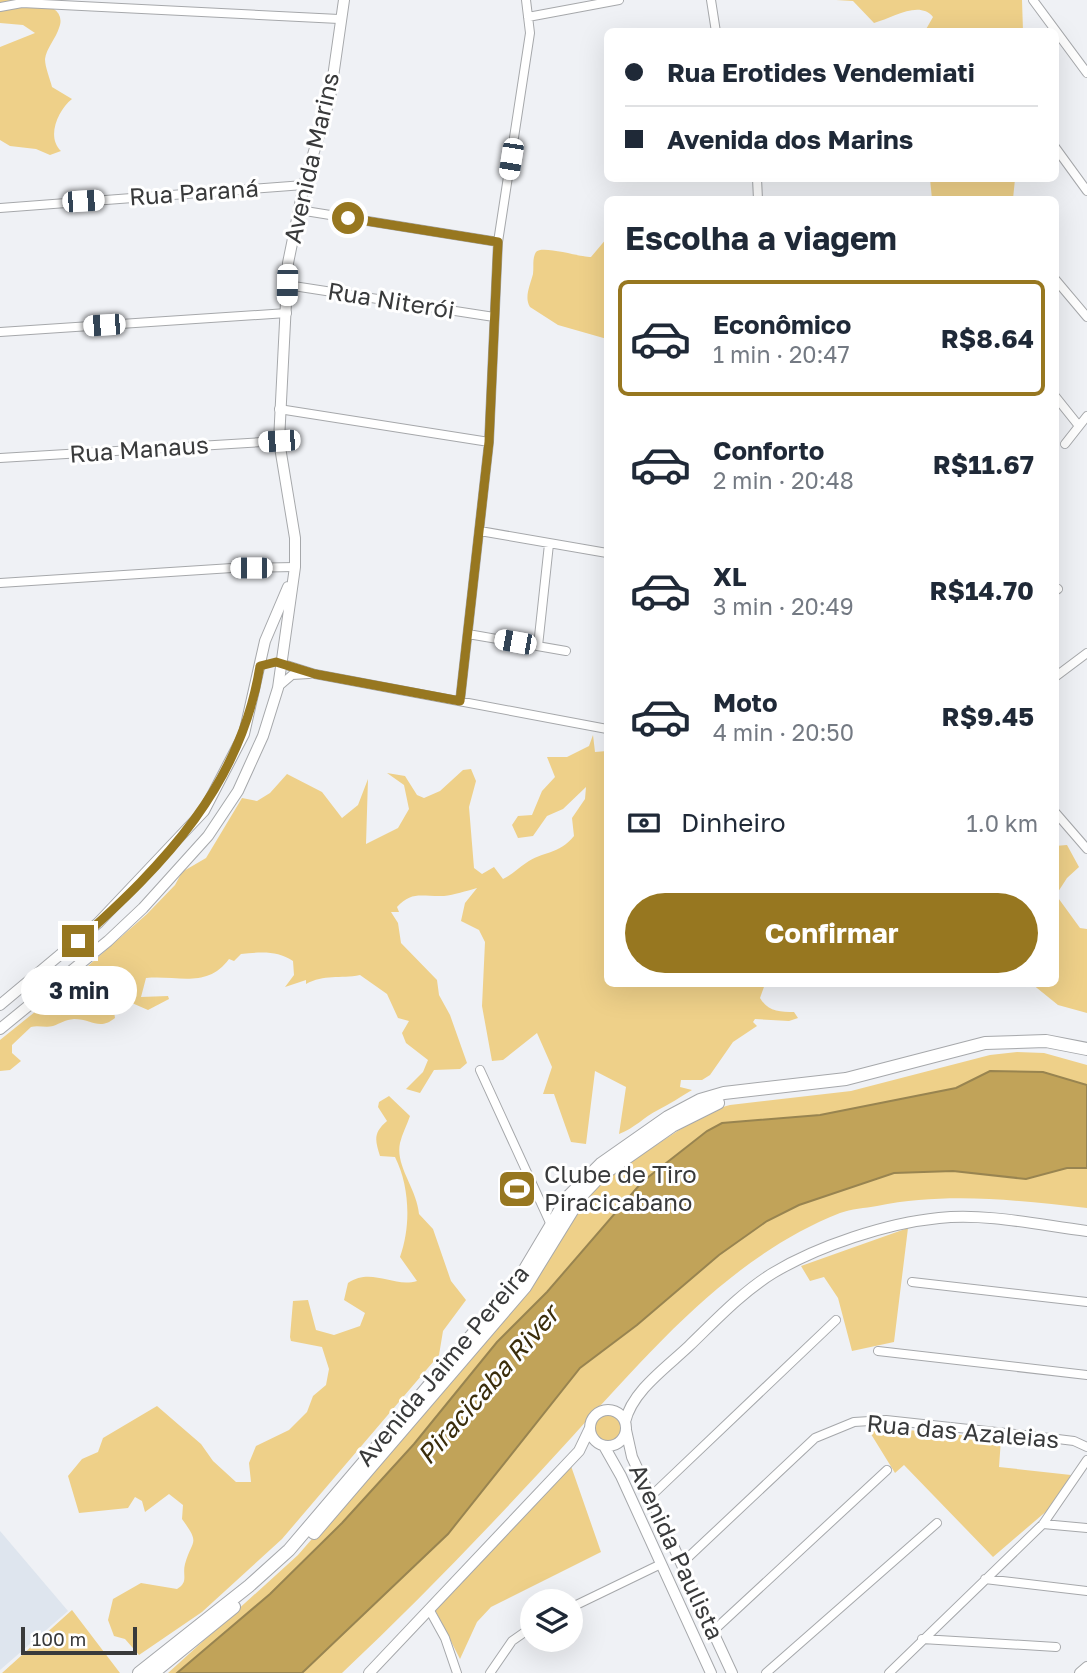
<!DOCTYPE html>
<html lang="pt">
<head>
<meta charset="utf-8">
<style>
  :root { --surface:#fff; --page:#f2f2f3; --text:#1f2937; --muted:#747a83; --line:#e0e1e3; --accent:#977720 }
  body { margin:0; font-family:"Golos Text",sans-serif; background:var(--page); color:var(--text); height:100vh; display:flex; flex-direction:column; font-size:26px; white-space:nowrap }
  * { box-sizing:border-box; margin:0 }
  p { font-size:23px; color:var(--muted) }
  .icon { flex:none; width:38px; height:38px; fill:none; stroke:currentColor; stroke-width:2; stroke-linecap:round; stroke-linejoin:round }
  .map { position:relative; flex:1; overflow:hidden }
  .details { position:absolute; left:604px; top:196px; width:455px; height:791px; display:flex; flex-direction:column; background:var(--surface); border-radius:10px; box-shadow:0 7px 28px #0002 }
  .details>* { flex:none }
  .banner { position:absolute; left:604px; top:28px; width:455px; height:154px; border-radius:10px; box-shadow:0 7px 28px #0002; display:grid; align-content:center; height:154px; padding:0 21px; background:var(--surface) }
  .buttons { position:absolute; left:520px; top:1589px; display:grid; gap:14px }
  .buttons a { display:grid; place-items:center; width:63px; height:63px; border-radius:50%; background:var(--surface); box-shadow:0 7px 28px #0002; font-size:35px }
  .scale { position:absolute; left:21px; bottom:18px; width:116px; box-sizing:border-box; padding-left:7px; border:4px solid #393a3b; border-top:0; font-size:19px; line-height:24px; white-space:nowrap; color:#393a3b; -webkit-text-stroke:5px #fff; paint-order:stroke }
  .end { position:absolute; width:32px; height:32px; margin:-16px; border:9px solid #977720; background:#fff; box-shadow:0 0 0 4px #fff }
  .from { border-radius:50% }
  .bubble { position:absolute; height:49px; border-radius:24px; background:var(--surface); box-shadow:0 7px 28px #0002; font-size:23px; font-weight:700; line-height:49px; text-align:center }
  .car { position:absolute; width:21px; height:42px; margin:-21px -10px; border-radius:9px; box-shadow:0 0 5px 2px #0007; background:linear-gradient(#fff 24%,#345 0 40%,#fff 0 76%,#345 0 86%,#fff 0) }
  .banner b { display:flex; align-items:center; gap:24px; height:66px; font-size:26px }
  .banner b+b { border-top:2px solid var(--line) }
  .banner i { width:18px; height:18px; background:var(--text) }
  ul { padding:0; list-style:none }
  li { display:flex; align-items:center; gap:21px; height:116px; margin:0 14px 10px; padding:0 7px; border:4px solid transparent; border-radius:10px }
  li div { flex:1 }
  li b { display:block; font-size:26px }
  li em { font-style:normal; font-weight:700 }
  li.active { border-color:var(--accent) }
  li>.icon { width:63px; height:63px; stroke-width:1.5 }
  h2 { padding:0 21px; font-size:32px; line-height:84px }
  .pay { display:flex; align-items:center; gap:18px; height:77px; padding:0 21px; font-size:26px }
  .pay p { margin-inline-start:auto }
  .button { display:flex; gap:14px; margin-top:auto; padding:14px 21px }
  .button a { flex:1; height:80px; border-radius:42px; background:var(--accent); color:#fff; font-size:28px; font-weight:700; line-height:80px; text-align:center }
  .map>svg:first-child { display:block }
  .built { fill:#dee5ee }
  .green { fill:#eed089 }
  .water { fill:#c1a359; stroke:#988450; stroke-width:2 }
  .lines { fill:none; stroke-linecap:round; stroke-linejoin:round }
  .minor-casing { stroke:#a6a8ab; stroke-width:10 }
  .tertiary-casing { stroke:#a6a8ab; stroke-width:12 }
  .secondary-casing { stroke:#a6a8ab; stroke-width:14 }
  .minor { stroke:#fff; stroke-width:8 }
  .tertiary { stroke:#fff; stroke-width:10 }
  .secondary { stroke:#fff; stroke-width:12 }
  .route { stroke:#977720; stroke-width:9 }
  .labels { text-anchor:middle; stroke-width:6; stroke-linejoin:round; paint-order:stroke }
  .street-label { font-size:24px; fill:#393a3b; stroke:#fff }
  .poi-label { font-size:24px; fill:#393a3b; stroke:#fff; text-anchor:start }
  .water-label { font-size:26px; font-style:italic; fill:#3a2d0b; stroke:#fff }
</style>
</head>
<body>
<div class="map">
<svg width="1087" height="1673" viewBox="0 0 1087 1673">
  <rect width="100%" height="100%" fill="#eff1f5"/>
  <path class="built" d="M0,1531L68,1611L0,1670Z"/>
  <path class="green" d="M0,0C19,0 70,0 59,28C56,38 46,49 45,59C45,67 50,79 52,87L72,99C58,110 46,137 61,151L50,155L36,149L10,146L0,140V47L35,33L23,25L0,23Z
    M836,0H1022L1023,31H925L933,17C919,0 893,18 874,23L853,1Z
    M930,179H1015L1013,199H932Z
    M607,238V339L558,325L530,307C524,297 530,286 533,274C534,267 532,258 536,252C542,245 579,257 591,257Z
    M593,735L595,752L607,751V984H765L760,998C768,1012 780,1012 794,1012L798,1018L789,1021L755,1019L753,1022L757,1026L733,1042L710,1075L702,1080H681L680,1087L692,1090C680,1097 670,1104 658,1110C644,1117 635,1128 619,1134L626,1087L595,1071L586,1144L571,1142L554,1094H543L552,1067L537,1033L503,1060L492,1061L482,1006L485,942L479,930L461,921L465,903L477,888C466,891 454,895 444,896C423,897 412,890 397,907L399,912H391L398,923L401,943L437,980L439,995L450,1015L467,1063L460,1069L434,1070L420,1093L406,1089L423,1072L428,1060L406,1043L402,1033L409,1021L398,1018L387,994L360,975C340,979 324,974 306,984V980L285,987L294,975L293,961C277,950 260,952 241,954L234,961L229,959C207,989 178,975 146,978L141,997L168,996L169,999L148,1010L125,1000L116,1001L113,1006L115,1018C99,1031 92,1019 74,1019C65,1020 61,1023 53,1026C46,1028 38,1025 31,1027L12,1045V1053L21,1061L10,1070L0,1071V1040L46,1003L147,914L175,885L182,872L206,858L242,798L257,801L270,793L287,774L322,792L342,818L358,805L368,779L366,844L398,828L409,809L404,785L387,773L405,776L417,795L424,798L440,791L463,770L471,769L476,781L469,807L474,868L482,874L494,867L503,879C512,875 517,869 526,863C542,851 559,855 574,836L572,818L585,799L586,787L563,809L547,816L533,836L518,838L512,825L518,816L532,815L542,791L555,777L547,757H567L589,746Z
    M1067,845L1079,867L1067,878L1056,895L1080,928L1087,929V1013L1058,1005L1032,984H1055V846Z
    M1017,1052L1044,1053L1087,1065V1085L1043,1072L990,1071L956,1088L820,1115L722,1123L707,1131L642,1182L547,1292L497,1342L414,1444L342,1523L270,1594L179,1673H168L298,1555L530,1288L570,1220L603,1180L708,1111L730,1105L851,1091L990,1055Z
    M389,1096L410,1116C407,1125 402,1134 400,1143C395,1166 417,1189 419,1214L433,1229L451,1281L466,1300L443,1331L439,1355L282,1539L202,1612L139,1655L125,1639L114,1636L108,1620L113,1599L141,1583L177,1589C189,1582 182,1575 185,1564C192,1539 201,1545 182,1519L183,1505L169,1494L145,1512L142,1501L135,1497L128,1508L79,1513L68,1476L82,1459L98,1452L103,1438L157,1406L201,1444L213,1461L236,1482H251L249,1463L256,1446L289,1430L307,1412L313,1396L326,1385L329,1369L322,1347L291,1341L290,1337L293,1301L308,1300L316,1330L334,1335L360,1326L365,1313L344,1300L348,1283C372,1267 393,1288 417,1281L400,1257C411,1226 410,1187 395,1157L380,1156C375,1140 373,1133 387,1121L378,1107L379,1102Z
    M1067,1168H1087V1208C1017,1200 947,1192 877,1206C865,1208 851,1209 840,1213C729,1257 650,1352 571,1438C497,1519 422,1598 342,1673H302L448,1534L580,1368L637,1325L719,1255L767,1221L799,1205L894,1173L953,1171L1020,1179Z
    M521,1175L529,1195L510,1206L504,1183Z
    M908,1228L894,1342L852,1351L838,1298L824,1277L810,1281L801,1266Z
    M593 1428a15 15 0 1 1 30 0a15 15 0 1 1-30 0Z
    M866,1426L1001,1439L999,1467L1071,1475L1049,1509L993,1557L904,1465L895,1473Z
    M571,1466L601,1552L491,1607L477,1622L460,1659L435,1610Z
    M72,1610L120,1673H2Z"/>
  <path class="water" d="M990,1071L1043,1072L1087,1085V1168H1067L1026,1179L953,1171L894,1173L799,1205L767,1221L719,1255L637,1325L580,1368L448,1534L302,1673H177L270,1594L342,1523L414,1444L497,1342L547,1292L642,1182L707,1131L722,1123L820,1115L956,1088Z"/>
  <g class="lines">
    <defs>
      <path id="minor" d="M711,0L716,32
        M1033,0L1087,73
        M0,7L22,3L339,19
        M528,17L619,0
        M1055,147L1087,191
        M757,178L758,200
        M0,208L304,185
        M299,210L498,242
        M1055,279L1087,317
        M287,285L494,317
        M0,332L287,313
        M1055,396L1079,426
        M279,409L489,442
        M1065,444L1087,416
        M0,458L279,441
        M480,531L607,553
        M0,583L232,568L295,567
        M1055,591L1058,589
        M468,634L566,651
        M538,646L549,544
        M280,663L315,674L607,729
        M1055,677L1087,653
        M278,687L292,675L309,674
        M460,701L489,442L498,242L530,33L526,0
        M1055,812L1087,849
        M480,1070L552,1227
        M912,1282L1087,1302
        M878,1351L1087,1375
        M650,1497L836,1320
        M1043,1524L1087,1528
        M681,1564L815,1438L854,1422L886,1420L1033,1436L1074,1441L1087,1447
        M985,1579L1087,1591
        M570,1608L661,1564
        M429,1609L445,1638L457,1673
        M712,1632L887,1470
        M922,1639L1056,1647
        M490,1673L512,1641L532,1627
        M766,1673L937,1523
        M889,1673L1043,1524L1087,1460"/>
      <path id="tertiary" d="M0,1005L98,923L204,811L244,734L265,641L288,587
        M0,1029L108,941L143,908L208,836L238,791L263,736L278,688L295,567V538L279,441L288,263L304,185L330,98L344,0
        M590 1428a18 18 0 1 1 36 0a18 18 0 1 1-36 0Z
        M625,1422C632,1391 667,1367 689,1346C715,1321 742,1292 773,1273C818,1246 887,1223 939,1218C987,1213 1039,1225 1087,1231
        M626,1430L632,1457L732,1673
        M604,1446L621,1476L711,1673
        M369,1673L579,1451L590,1428
        M1080,1673L1087,1667"/>
      <path id="secondary" d="M314,1533L525,1287L581,1196L599,1177L672,1126L718,1103
        M139,1673L249,1586L289,1550L518,1281L568,1197L601,1164L668,1117L700,1100L724,1093L846,1079L985,1043L1046,1041L1087,1049
        M153,1673L234,1607"/>
    </defs>
    <use href="#minor" class="minor-casing"/>
    <use href="#tertiary" class="tertiary-casing"/>
    <use href="#secondary" class="secondary-casing"/>
    <use href="#minor" class="minor"/>
    <use href="#tertiary" class="tertiary"/>
    <use href="#secondary" class="secondary"/>
  </g>
  <g class="lines">
    <path class="route" d="M78,941C165,864 241,785 260,666L276,662L315,674L460,701L489,442L498,242L348,218"/>
  </g>
  <defs>
    <symbol id="stadium-square" viewBox="-11 -11 22 22"><rect x="-9" y="-9" width="18" height="18" rx="4" fill="#977720" stroke="#fff"/><path d="M0-5a6.5 5 0 1 0 0 10a6.5 5 0 1 0 0-10ZM-3.5-1.8h7v3.6h-7Z" fill="#fff"/></symbol>
  </defs>
  <g fill-rule="evenodd">
    <use href="#stadium-square" x="495" y="1167" width="44" height="44"/>
  </g>
  <g class="labels">
    <g class="street-label">
      <text transform="translate(312 158) rotate(-77)" y="8">Avenida Marins</text>
      <text transform="translate(194 193) rotate(-4)" y="8">Rua Paraná</text>
      <text transform="translate(391 301) rotate(9)" y="8">Rua Niterói</text>
      <text transform="translate(139 450) rotate(-4)" y="8">Rua Manaus</text>
      <text transform="translate(443 1366) rotate(-50)" y="8">Avenida Jaime Pereira</text>
      <text transform="translate(963 1432) rotate(5)" y="8">Rua das Azaleias</text>
      <text transform="translate(676 1552) rotate(65)" y="8">Avenida Paulista</text>
    </g>
    <g class="poi-label">
      <text x="544" y="1183">Clube de Tiro<tspan x="544" dy="28">Piracicabano</tspan></text>
    </g>
    <g class="water-label">
      <text transform="translate(488 1385) rotate(-49)" y="9">Piracicaba River</text>
    </g>
  </g>
</svg>
<div class="buttons">
<a><svg class="icon" aria-label="layers" viewBox="0 0 24 24"><path d="M12 4l9 5-9 5-9-5zM3 14l9 5 9-5"/></svg></a>
</div>
<div class="scale">100 m</div>
<i class="end from" style="left:348px;top:218px"></i>
<i class="end" style="left:78px;top:941px"></i>
<div class="bubble" style="left:21px;top:966px;width:116px">3 min</div>
<i class="car" style="left:511px;top:159px;rotate:189deg"></i>
<i class="car" style="left:83px;top:201px;rotate:86deg"></i>
<i class="car" style="left:287px;top:285px;rotate:181deg"></i>
<i class="car" style="left:104px;top:325px;rotate:266deg"></i>
<i class="car" style="left:279px;top:441px;rotate:266deg"></i>
<i class="car" style="left:251px;top:568px;rotate:270deg"></i>
<i class="car" style="left:515px;top:642px;rotate:280deg"></i>
<div class="banner">
<b><i class="from"></i>Rua Erotides Vendemiati</b>
<b><i></i>Avenida dos Marins</b>
</div>
<section class="details">
<h2>Escolha a viagem</h2>
<ul>
<li class="active"><svg class="icon" aria-label="car" viewBox="0 0 24 24"><path d="M5 17H2v-5l4-1 3-4h7l3 4 3 1v5h-3M9 17h6M6 11h13"/><circle cx="7" cy="17" r="2"/><circle cx="17" cy="17" r="2"/></svg><div><b>Econômico</b><p>1 min · 20:47</p></div><em>R$8.64</em></li>
<li><svg class="icon" aria-label="car" viewBox="0 0 24 24"><path d="M5 17H2v-5l4-1 3-4h7l3 4 3 1v5h-3M9 17h6M6 11h13"/><circle cx="7" cy="17" r="2"/><circle cx="17" cy="17" r="2"/></svg><div><b>Conforto</b><p>2 min · 20:48</p></div><em>R$11.67</em></li>
<li><svg class="icon" aria-label="car" viewBox="0 0 24 24"><path d="M5 17H2v-5l4-1 3-4h7l3 4 3 1v5h-3M9 17h6M6 11h13"/><circle cx="7" cy="17" r="2"/><circle cx="17" cy="17" r="2"/></svg><div><b>XL</b><p>3 min · 20:49</p></div><em>R$14.70</em></li>
<li><svg class="icon" aria-label="car" viewBox="0 0 24 24"><path d="M5 17H2v-5l4-1 3-4h7l3 4 3 1v5h-3M9 17h6M6 11h13"/><circle cx="7" cy="17" r="2"/><circle cx="17" cy="17" r="2"/></svg><div><b>Moto</b><p>4 min · 20:50</p></div><em>R$9.45</em></li>
</ul>
<div class="pay"><svg class="icon" aria-label="cash" viewBox="0 0 24 24"><path d="M3 7h18v10H3z"/><circle cx="12" cy="12" r="2"/></svg>Dinheiro<p>1.0 km</p></div>
<div class="button"><a>Confirmar</a></div>
</section>
</div>
</body>
</html>
